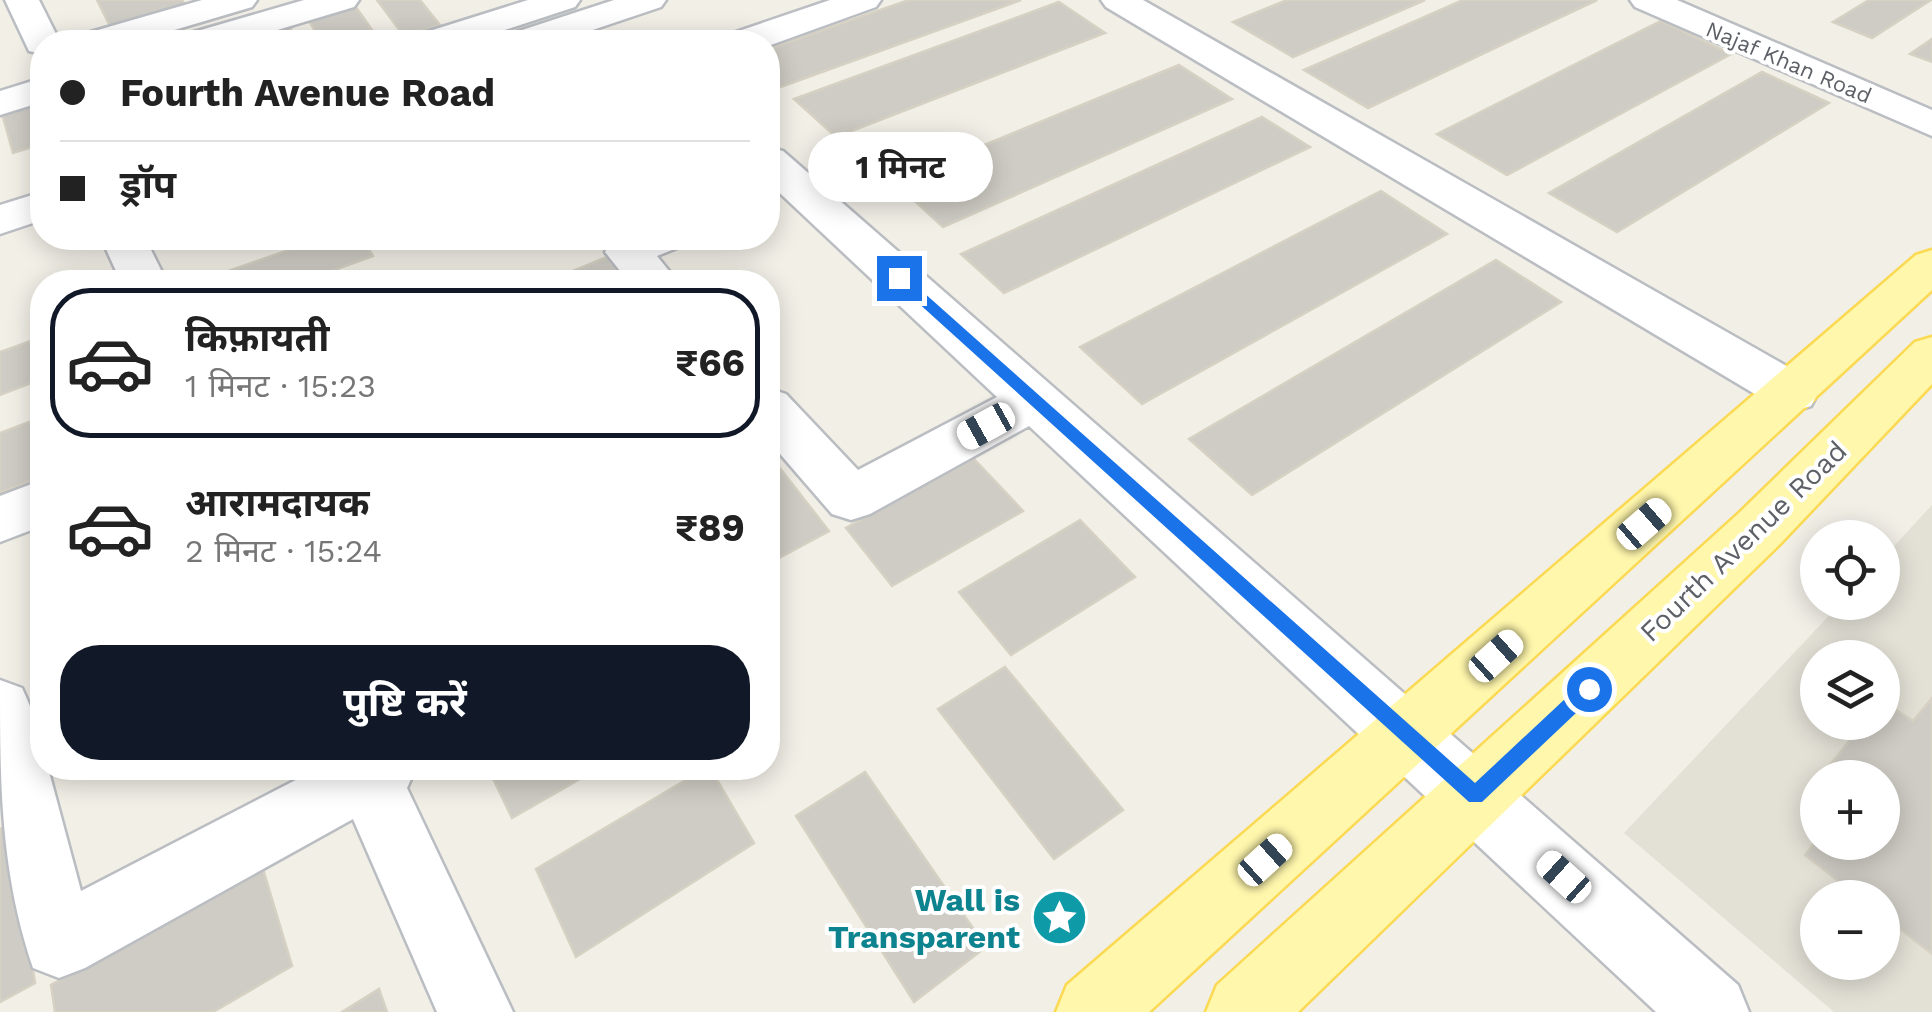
<!DOCTYPE html>
<html lang="hi">
<head>
<meta charset="utf-8">
<style>
  :root { --surface:#fff; --page:#f2f2f2; --text:#222; --muted:#767676; --line:#e0e0e0; --accent:#111827 }
  body { margin:0; font-family:"Work Sans","Noto Sans Devanagari",sans-serif; background:var(--page); color:var(--text); height:100vh; display:flex; flex-direction:column; font-size:38px; white-space:nowrap }
  * { box-sizing:border-box; margin:0 }
  p { font-size:32px; color:var(--muted) }
  .icon { flex:none; width:55px; height:55px; fill:none; stroke:currentColor; stroke-width:2; stroke-linecap:round; stroke-linejoin:round }
  .map { position:relative; flex:1; overflow:hidden }
  .side { position:absolute; left:30px; top:270px; width:750px; height:510px; display:flex; flex-direction:column; background:var(--surface); border-radius:40px; box-shadow:0 5px 25px #0003 }
  .side>* { flex:none }
  .hud { position:absolute; left:30px; top:30px; width:750px; height:220px; border-radius:40px; box-shadow:0 5px 25px #0003; display:grid; align-content:center; height:220px; padding:0 30px; background:var(--surface) }
  .controls { position:absolute; left:1800px; top:520px; display:grid; gap:20px }
  .controls a { display:grid; place-items:center; width:100px; height:100px; border-radius:50%; background:var(--surface); box-shadow:0 5px 25px #0003; font-size:50px }
  .end { position:absolute; width:45px; height:45px; margin:-22px; border:12px solid #1a73e8; background:#fff; box-shadow:0 0 0 5px #fff }
  .from { border-radius:50% }
  .bubble { position:absolute; height:70px; border-radius:35px; background:var(--surface); box-shadow:0 5px 25px #0003; font-size:32px; font-weight:700; line-height:70px; text-align:center }
  .car { position:absolute; width:30px; height:60px; margin:-30px -15px; border-radius:12px; box-shadow:0 0 8px 2px #0007; background:linear-gradient(#fff 24%,#345 0 40%,#fff 0 76%,#345 0 86%,#fff 0) }
  .hud b { display:flex; align-items:center; gap:35px; height:95px; font-size:38px }
  .hud b+b { border-top:2px solid var(--line) }
  .hud i { width:25px; height:25px; background:var(--text) }
  ul { padding:18px 0 0; list-style:none }
  li { display:flex; align-items:center; gap:30px; height:150px; margin:0 20px 15px; padding:0 10px; border:5px solid transparent; border-radius:40px }
  li div { flex:1 }
  li b { display:block; font-size:38px }
  li em { font-style:normal; font-weight:700 }
  li.on { border-color:var(--accent) }
  li>.icon { width:90px; height:90px; stroke-width:1.5 }
  .cta { display:flex; gap:20px; margin-top:auto; padding:20px 30px }
  .cta a { flex:1; height:115px; border-radius:40px; background:var(--accent); color:#fff; font-size:40px; font-weight:700; line-height:115px; text-align:center }
  .map>svg:first-child { display:block }
  .education { fill:#e3e1d6; fill-rule:evenodd }
  .building { fill:#ceccc4; stroke:#d6d1c3; stroke-width:2.5 }
  .lines { fill:none; stroke-linecap:round; stroke-linejoin:round }
  .minor-casing { stroke:#babdc2; stroke-width:5 }
  .major-casing { stroke:#fcd953; stroke-width:5 }
  .minor { fill:#fff; fill-rule:evenodd }
  .major { fill:#fff7ac; fill-rule:evenodd }
  .route { fill:#1a73e8 }
  .labels { text-anchor:middle; stroke-width:8; stroke-linejoin:round; paint-order:stroke }
  .far-street-label { font-size:22px; fill:#5d6167; stroke:#fff }
  .street-label { font-size:28px; fill:#5d6167; stroke:#fff }
  .near-culture-label { font-size:32px; font-weight:bold; fill:#0d838f; stroke:#fff; text-anchor:end }
</style>
</head>
<body>
<div class="map">
<svg width="1932" height="1012" viewBox="0 0 1932 1012">
  <rect width="100%" height="100%" fill="#f1efe6"/>
  <path class="education" d="M1932,505V1012H1834L1624,833L1841,603L1882,602L1883,558ZM1818,658H1882V722H1818ZM1818,778H1882V842H1818ZM1818,898H1882V962H1818Z"/>
  <path class="building" d="M97,0H182L185,5L134,25L132,20L110,26Z
    M351,0L377,37L360,42H322L304,13Z
    M377,0H420L440,25L404,36Z
    M909,0H1021L775,89L768,82V49Z
    M1287,0H1425L1293,57L1233,22Z
    M1463,0H1597L1368,108L1304,70Z
    M1869,0H1931L1872,38L1833,22Z
    M1059,2L1105,33L836,137L794,99Z
    M1661,21L1731,54L1507,175L1437,134Z
    M287,23L299,42H219Z
    M1932,39V62L1910,54Z
    M1179,65L1232,99L943,227L894,182Z
    M1762,72L1829,103L1617,232L1549,193Z
    M42,98V144L13,153L1,110Z
    M1262,117L1310,147L1004,293L961,254Z
    M1381,191L1447,234L1142,404L1080,347Z
    M323,238H362L373,256L301,282H223L220,274Z
    M607,257L627,282L551,280Z
    M1496,260L1561,302L1252,495L1189,439Z
    M42,337V379L0,395V352Z
    M42,417V476L0,493V433Z
    M768,453L829,531L768,564Z
    M974,459L1023,511L892,586L846,528Z
    M1080,520L1135,577L1011,655L959,592Z
    M1005,667L1123,810L1054,859L938,709Z
    M1932,698V954L1882,915V898H1860L1805,855L1818,838V842H1882V778H1819L1865,722H1882L1883,701L1913,721Z
    M488,768H599L512,818Z
    M706,768H710L754,843L576,957L536,869Z
    M865,772L986,947L914,1002L796,816Z
    M9,825L35,983L0,1002V829Z
    M263,869L292,966L213,1012H55L51,985Z
    M379,989L387,1012H342Z"/>
  <g class="lines">
    <defs>
      <path id="minor" d="M5,0H39L60,42H42V54L29,51Z
        M202,0H257L252,7L134,42H79L84,34Z
        M304,0H359L354,7L237,42H182L187,34Z
        M528,0H580L575,7L468,42H415L420,34Z
        M614,0H666L661,7L557,42L511,40L516,32Z
        M830,0H881L876,7L768,46V42H725L730,34Z
        M1101,0H1143L1811,380L1818,393L1811,406L1793,411L1775,406L1106,7Z
        M1630,0H1677L1932,110V136L1635,7Z
        M42,78V102L0,115V91Z
        M768,148L783,151L1738,985L1749,1012H1656L1029,426L870,514L851,520L832,514L768,440V388L786,394L858,470L997,397L768,182Z
        M42,192V220L0,234V205Z
        M101,238H145L167,282H121Z
        M622,238H683L677,248L657,256L678,282H629L605,252L611,242Z
        M42,480V526L0,542V496Z
        M0,680L22,688C34,713 42,739 42,768H48L81,891L319,768H416L407,788L513,1012H437L353,819L85,968L59,978L33,968C0,871 0,782 0,680Z"/>
      <path id="major" d="M1932,250V290L1149,1012H1056L1067,985L1916,255Z
        M1932,337V384L1779,545L1298,1012H1206L1217,985L1739,513L1915,342Z"/>
    </defs>
    <use href="#minor" class="minor-casing"/>
    <use href="#major" class="major-casing"/>
    <use href="#minor" class="minor"/>
    <use href="#major" class="major"/>
  </g>
  <path class="route" d="M894,275H904L1475,783L1582,683H1595V695L1482,802H1469L894,281Z"/>
  <defs>
    <symbol id="sight-disc" viewBox="-11 -11 22 22"><circle r="9.5" fill="#0f9aa8" stroke="#fff"/><path d="M0-6L1.8-2.2L6-1.7L2.9 1.2L3.7 5.4L0 3.3L-3.7 5.4L-2.9 1.2L-6-1.7L-1.8-2.2Z" fill="#fff"/></symbol>
  </defs>
  <g fill-rule="evenodd">
    <use href="#sight-disc" x="1028" y="886" width="63" height="63"/>
  </g>
  <g class="labels">
    <g class="far-street-label">
      <text transform="translate(1789 62) rotate(23)" y="8">Najaf Khan Road</text>
    </g>
    <g class="street-label">
      <text transform="translate(1743 541) rotate(-44)" y="10">Fourth Avenue Road</text>
    </g>
    <g class="near-culture-label">
      <text x="1020" y="911">Wall is<tspan x="1020" dy="37">Transparent</tspan></text>
    </g>
  </g>
</svg>
<div class="controls">
<a><svg class="icon" aria-label="locate" viewBox="0 0 24 24"><circle cx="12" cy="12" r="6"/><path d="M12 2v4M12 18v4M2 12h4M18 12h4"/></svg></a>
<a><svg class="icon" aria-label="layers" viewBox="0 0 24 24"><path d="M12 4l9 5-9 5-9-5zM3 14l9 5 9-5"/></svg></a>
<a>+</a>
<a>−</a>
</div>
<i class="end from" style="left:1589px;top:689px"></i>
<i class="end" style="left:899px;top:278px"></i>
<div class="bubble" style="left:808px;top:132px;width:185px">1 मिनट</div>
<i class="car" style="left:986px;top:426px;rotate:241deg"></i>
<i class="car" style="left:1644px;top:524px;rotate:49deg"></i>
<i class="car" style="left:1496px;top:656px;rotate:48deg"></i>
<i class="car" style="left:1265px;top:860px;rotate:48deg"></i>
<i class="car" style="left:1564px;top:877px;rotate:312deg"></i>
<div class="hud">
<b><i class="from"></i>Fourth Avenue Road</b>
<b><i></i>ड्रॉप</b>
</div>
<section class="side">
<ul>
<li class="on"><svg class="icon" aria-label="car" viewBox="0 0 24 24"><path d="M5 17H2v-5l4-1 3-4h7l3 4 3 1v5h-3M9 17h6M6 11h13"/><circle cx="7" cy="17" r="2"/><circle cx="17" cy="17" r="2"/></svg><div><b>किफ़ायती</b><p>1 मिनट · 15:23</p></div><em>₹66</em></li>
<li><svg class="icon" aria-label="car" viewBox="0 0 24 24"><path d="M5 17H2v-5l4-1 3-4h7l3 4 3 1v5h-3M9 17h6M6 11h13"/><circle cx="7" cy="17" r="2"/><circle cx="17" cy="17" r="2"/></svg><div><b>आरामदायक</b><p>2 मिनट · 15:24</p></div><em>₹89</em></li>
</ul>
<div class="cta"><a>पुष्टि करें</a></div>
</section>
</div>
</body>
</html>
